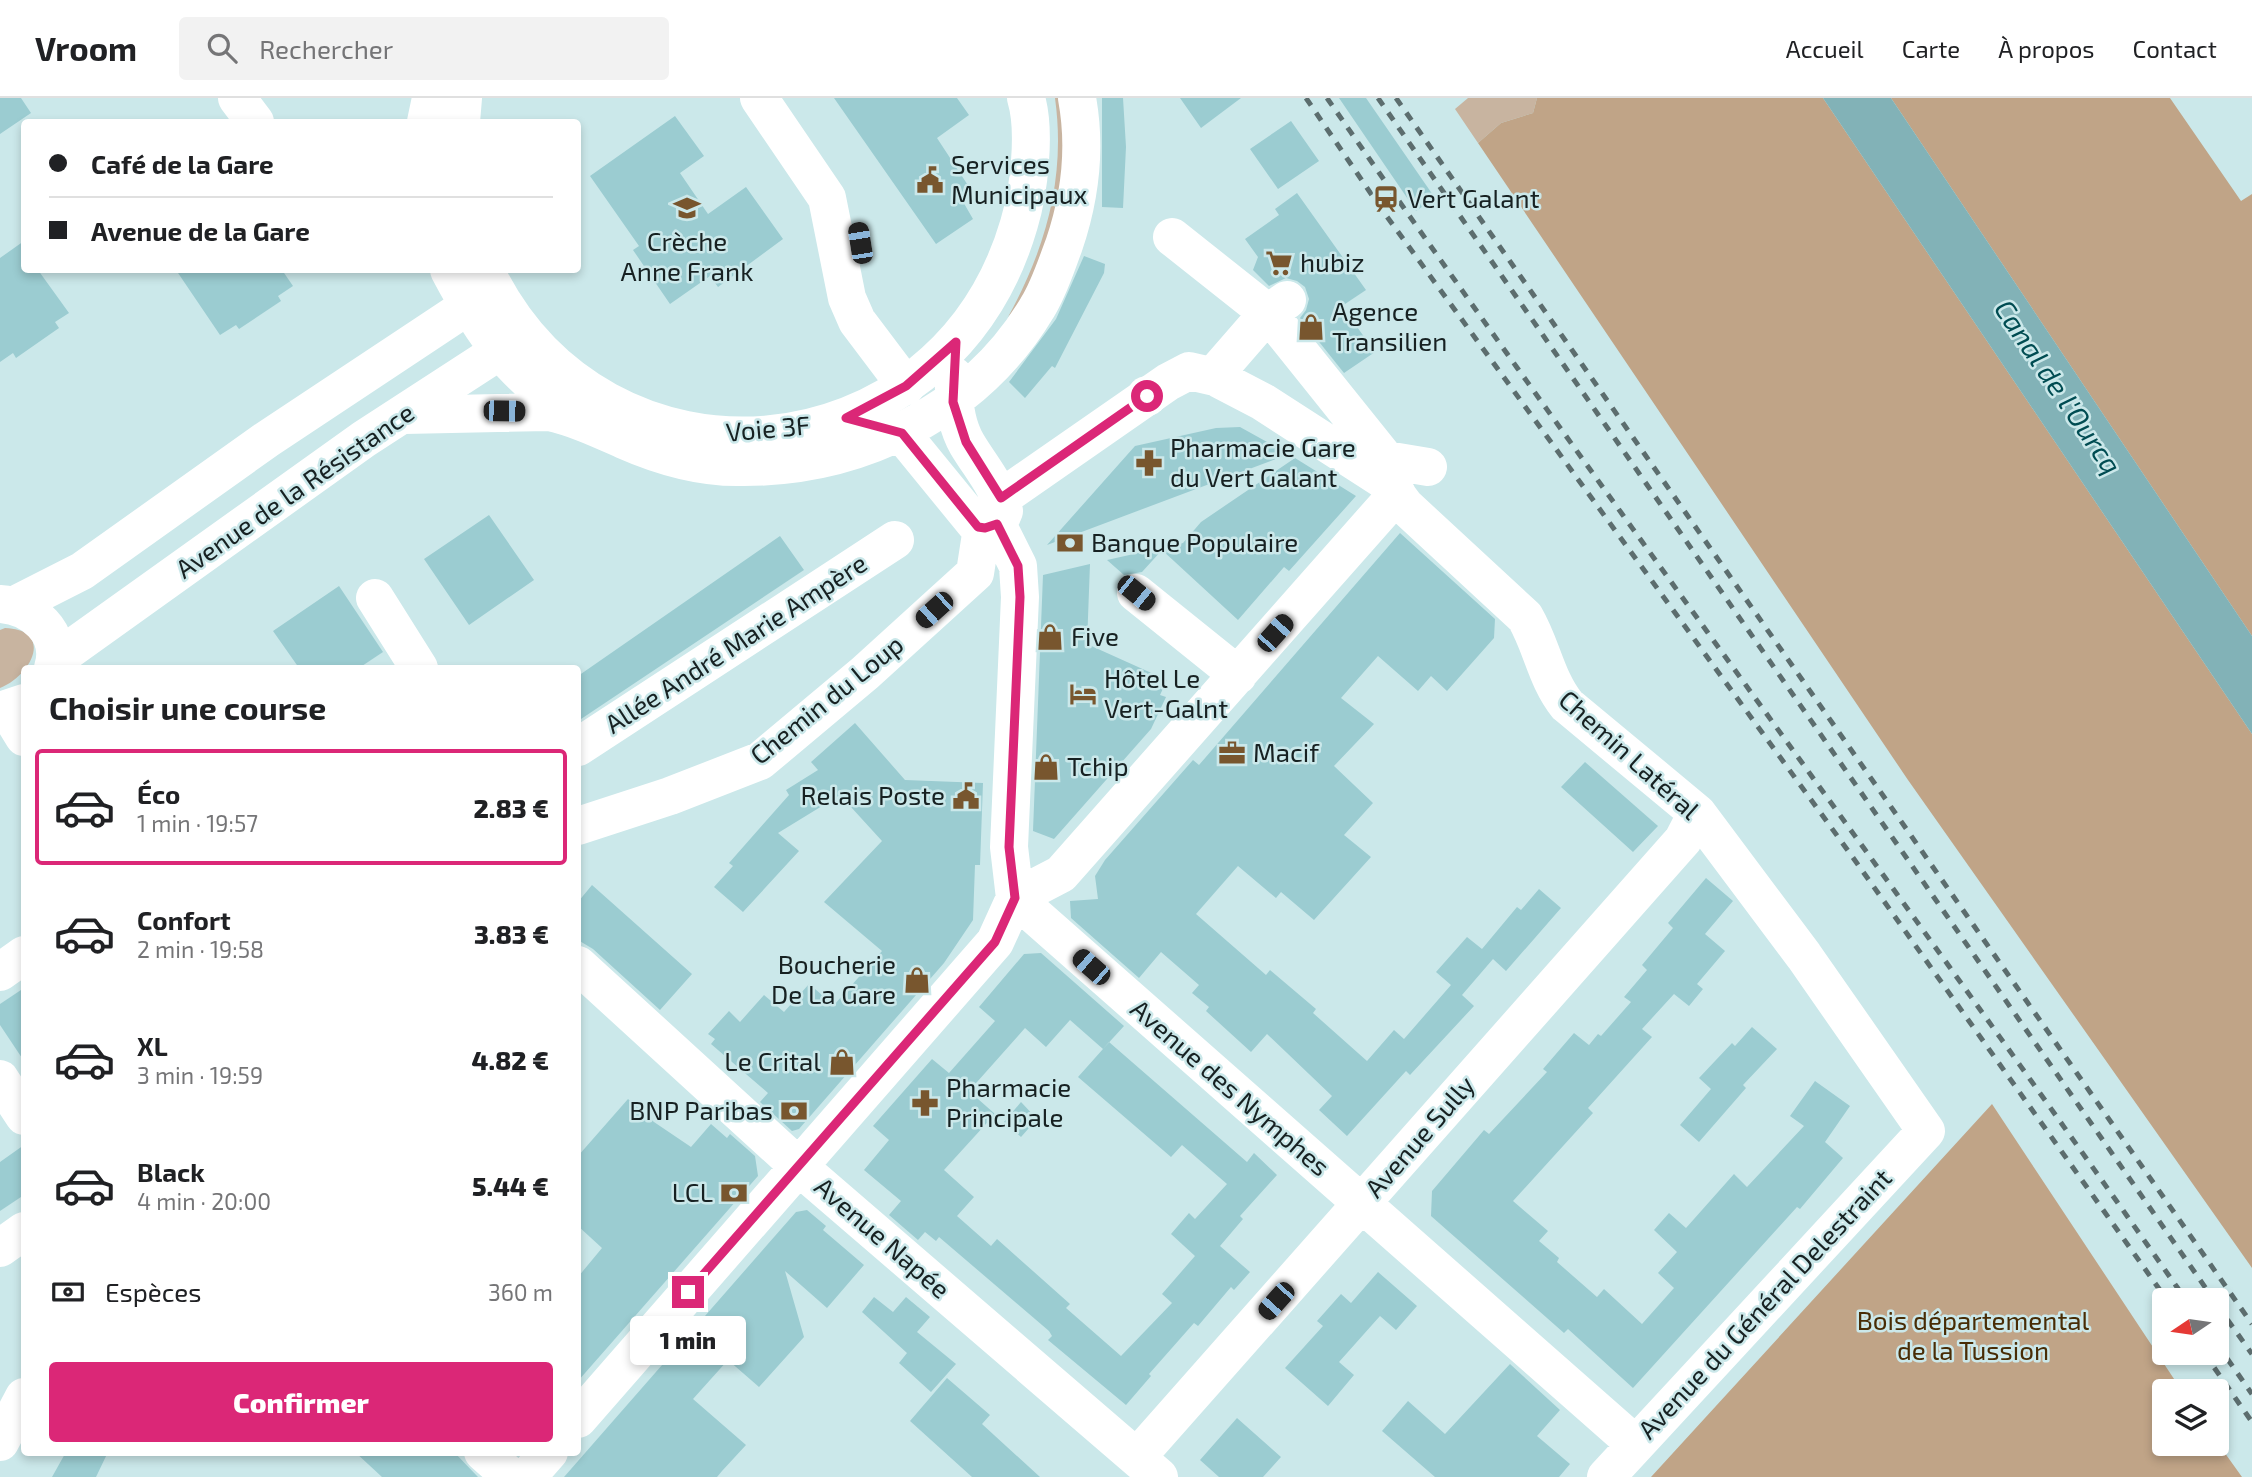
<!DOCTYPE html>
<html lang="fr">
<head>
<meta charset="utf-8">
<style>
  :root { --surface:#fff; --page:#f2f2f2; --text:#202124; --muted:#757577; --line:#e0e0e0; --accent:#db2777 }
  body { margin:0; font-family:"Exo 2",sans-serif; background:var(--page); color:var(--text); height:100vh; display:flex; flex-direction:column; font-size:26px; white-space:nowrap }
  * { box-sizing:border-box; margin:0 }
  p { font-size:23px; color:var(--muted) }
  .icon { flex:none; width:38px; height:38px; fill:none; stroke:currentColor; stroke-width:2; stroke-linecap:round; stroke-linejoin:round }
  .map { position:relative; flex:1; overflow:hidden }
  .drawer { position:absolute; left:21px; top:567px; width:560px; height:791px; display:flex; flex-direction:column; background:var(--surface); border-radius:7px; box-shadow:0 4px 10px #0003 }
  .drawer>* { flex:none }
  .hud { position:absolute; left:21px; top:21px; width:560px; height:154px; border-radius:7px; box-shadow:0 4px 10px #0003; display:grid; align-content:center; height:154px; padding:0 28px; background:var(--surface) }
  .needle { width:46px; rotate:257deg }
  .tools { position:absolute; left:2152px; top:1190px; display:grid; gap:14px }
  .tools a { display:grid; place-items:center; width:77px; height:77px; border-radius:7px; background:var(--surface); box-shadow:0 4px 10px #0003; font-size:35px }
  .end { position:absolute; width:32px; height:32px; margin:-16px; border:9px solid #db2777; background:#fff; box-shadow:0 0 0 4px #fff }
  .from { border-radius:50% }
  .bubble { position:absolute; height:49px; border-radius:7px; background:var(--surface); box-shadow:0 4px 10px #0003; font-size:23px; font-weight:800; line-height:49px; text-align:center }
  .car { position:absolute; width:21px; height:42px; margin:-21px -10px; border-radius:9px; box-shadow:0 0 5px 2px #0007; background:linear-gradient(#222 24%,#8ab4d8 0 40%,#222 0 76%,#8ab4d8 0 86%,#222 0) }
  .hud b { display:flex; align-items:center; gap:24px; height:66px; font-size:26px }
  .hud b+b { border-top:2px solid var(--line) }
  .hud i { width:18px; height:18px; background:var(--text) }
  ul { padding:0; list-style:none }
  li { display:flex; align-items:center; gap:21px; height:116px; margin:0 14px 10px; padding:0 14px; border:4px solid transparent; border-radius:7px }
  li div { flex:1 }
  li b { display:block; font-size:26px }
  li em { font-style:normal; font-weight:800 }
  li.current { border-color:var(--accent) }
  li>.icon { width:63px; height:63px; stroke-width:1.5 }
  h2 { padding:0 28px; font-size:32px; line-height:84px }
  .pay { display:flex; align-items:center; gap:18px; height:77px; padding:0 28px; font-size:26px }
  .pay p { margin-inline-start:auto }
  .button { display:flex; gap:14px; margin-top:auto; padding:14px 28px }
  .button a { flex:1; height:80px; border-radius:7px; background:var(--accent); color:#fff; font-size:28px; font-weight:800; line-height:80px; text-align:center }
  header { display:flex; align-items:center; gap:42px; box-sizing:border-box; height:98px; padding:0 35px; background:var(--surface); border-bottom:2px solid var(--line) }
  header strong { font-size:33px }
  nav { display:flex; gap:38px; margin-inline-start:auto; font-size:24px }
  .search { width:490px; height:63px; background:var(--page); display:flex; align-items:center; gap:18px; box-sizing:border-box; padding:0 24px; border-radius:7px; color:var(--muted); font-size:26px }
  .map>svg:first-child { display:block }
  .green { fill:#c8b4a0 }
  .forest { fill:#c0a487 }
  .water { fill:#82b2b7 }
  .building { fill:#9bccd1; fill-rule:evenodd }
  .lines { fill:none; stroke-linecap:round; stroke-linejoin:round }
  .minor { stroke:#fff; stroke-width:38 }
  .major { stroke:#fff; stroke-width:38 }
  .rail { stroke:#5c6d6e; stroke-width:5; stroke-dasharray:9 9; stroke-linecap:butt }
  .route { stroke:#db2777; stroke-width:9 }
  .labels { text-anchor:middle; stroke-width:5; stroke-linejoin:round; paint-order:stroke }
  .poi-label { font-size:26px; fill:#172122; stroke:#cbe8ea; text-anchor:start }
  .street-label { font-size:26px; fill:#172122; stroke:#cbe8ea }
  .park-label { font-size:26px; fill:#482c05; stroke:#cbe8ea }
  .water-label { font-size:28px; font-style:italic; fill:#004c52; stroke:#cbe8ea }
</style>
</head>
<body>
<header>
<strong>Vroom</strong>
<div class="search"><svg class="icon" aria-label="search" viewBox="0 0 24 24"><circle cx="10" cy="10" r="6"/><path d="M15 15l6 6"/></svg>Rechercher</div>
<nav><a>Accueil</a><a>Carte</a><a>À propos</a><a>Contact</a></nav>
</header>
<div class="map">
<svg width="2252" height="1379" viewBox="0 0 2252 1379">
  <rect width="100%" height="100%" fill="#cbe8ea"/>
  <path class="green" d="M1055,0H1062L1064,93L1031,195L1008,219C1046,150 1066,79 1055,0Z
    M1468,0H1537L1533,15L1501,25L1478,45L1455,11Z
    M5,530C55,532 31,578 0,590V532Z"/>
  <path class="forest" d="M1537,0H1823L2252,636V1170L1908,682L1478,45L1501,25L1533,15Z
    M1891,0H2170L2241,103L2252,96V538Z
    M1992,1006L2182,1293H2165V1346L2217,1344L2242,1379H1651Z"/>
  <path class="water" d="M1823,0H1891L2252,538V636Z"/>
  <path class="building" d="M0,0H21L31,15L0,36Z
    M834,0H957L969,17L937,40L973,95L962,102L973,121L936,146Z
    M1102,0H1123L1126,49L1123,110L1102,109Z
    M1180,0H1241L1201,30Z
    M1339,0H1366L1435,100L1416,113Z
    M675,18L704,58L680,75L708,116L746,89L783,141L718,189L710,178L670,206L633,152L639,148L590,78Z
    M1291,23L1319,63L1278,91L1250,51Z
    M1297,95L1366,192L1342,208L1375,254L1344,275L1300,220L1306,212L1309,201L1305,189L1297,183L1286,180L1269,188L1253,172L1258,159L1245,141L1279,117L1275,111Z
    M24,143V172H38L69,215L55,224L59,230L16,260L13,255L0,264V160Z
    M1084,158L1105,166L1104,175L1055,270L1052,268L1025,300L1009,284L1056,221Z
    M176,172H282L293,188L278,198L281,203L239,231L236,227L220,237Z
    M1240,329L1289,356L1047,447L1135,348L1216,330Z
    M1295,360L1356,398L1289,473L1284,469L1238,522L1162,452L1142,474L1124,477L1107,462L1183,445L1201,424Z
    M489,417L534,482L469,527L424,461Z
    M1400,435L1495,521L1494,540L1447,593L1431,578L1418,593L1378,558L1341,600L1374,626L1334,668L1373,705L1344,737L1371,759L1314,822L1281,794L1276,800L1238,768L1196,816L1266,877L1270,872L1316,911L1313,915L1367,963L1394,932L1404,941L1451,887L1436,874L1467,839L1482,851L1517,809L1521,812L1539,791L1561,810L1506,873L1493,861L1462,897L1474,908L1410,977L1406,973L1347,1038L1319,1012L1332,998L1267,936L1251,954L1206,913L1209,909L1192,895L1199,887L1161,854L1139,880L1071,820L1070,803L1098,801L1095,778L1105,762L1193,662L1199,667Z
    M780,438L804,472L578,623V578Z
    M1090,466L1087,546L1167,582L1160,597L1166,599L1151,631L1054,741L1033,733L1043,477Z
    M339,488L383,554L359,570H299L273,533Z
    M855,625L905,682L983,685L980,767H975L973,822L944,865L799,1031L792,1033L760,1004L768,995L711,946L715,941L708,936L729,913L740,924L764,897L784,914L809,886L834,907L882,853L824,804L882,743L840,697L778,735L799,753L743,814L714,789L733,768L729,765L789,697L786,692L818,672L811,664Z
    M1585,664L1658,728L1633,754L1561,689Z
    M1706,780L1733,803L1705,836L1725,853L1697,886L1703,891L1689,908L1674,896L1642,931L1652,939L1588,1010L1593,1015L1513,1103L1548,1133L1539,1143L1559,1160L1557,1164L1597,1199L1604,1191L1642,1226L1674,1190L1658,1175L1677,1154L1654,1132L1669,1115L1686,1130L1734,1076L1747,1089L1804,1028L1790,1018L1815,983L1850,1008L1825,1044L1843,1060L1800,1111L1797,1109L1633,1290L1568,1231L1564,1235L1431,1118L1432,1093L1484,1032L1489,1036L1547,974L1543,971L1574,935L1589,947L1598,936L1601,938L1631,904L1624,899L1647,872L1642,867L1673,830L1668,825Z
    M592,787L692,876L660,912L593,851L578,842V804Z
    M1041,855L1124,928L1103,951L1109,944L1247,1064L1254,1055L1277,1077L1240,1118L1243,1121L1220,1148L1250,1174L1234,1192L1231,1189L1198,1228L1194,1225L1149,1276L1151,1278L1126,1307L1048,1242L1052,1238L1049,1233L939,1139L936,1143L925,1134L918,1142L889,1117L901,1103L864,1072L889,1042L873,1028L932,961L949,975L995,923L979,909L1024,856ZM1070,922L1103,951L1078,979L1171,1059L1182,1047L1227,1086L1195,1121L1189,1115L1171,1136L1195,1158L1162,1196L1172,1205L1121,1258L1066,1210L1070,1206L997,1141L991,1148L957,1118L974,1099L944,1072L995,1016L969,993L1025,930L1046,949Z
    M24,890V963L0,927V906Z
    M1752,929L1777,951L1743,987L1746,990L1699,1044L1680,1027L1711,991L1699,980L1732,945L1735,948Z
    M628,1001L654,1024L691,1049L711,1026L727,1040L730,1036L755,1058L758,1078L578,1283V1179L602,1150L578,1128V1058Z
    M1021,1004L1037,1021L1021,1039L1004,1024Z
    M24,1047V1097L0,1113V1064Z
    M807,1112L826,1128L823,1132L864,1167L827,1210L785,1173L804,1239L759,1289L728,1262L693,1301L746,1347L722,1373L717,1379H564L796,1114Z
    M1378,1174L1417,1208L1396,1232L1380,1218L1339,1264L1354,1277L1328,1308L1285,1270L1323,1228L1317,1223L1341,1196L1351,1205Z
    M874,1199L893,1214L906,1199L930,1219L917,1234L956,1266L931,1294L899,1265L907,1255L862,1214Z
    M1510,1266L1560,1312L1537,1338L1570,1366L1559,1379H1435L1382,1333L1408,1303L1445,1336Z
    M947,1280L990,1317L982,1326L1040,1379H972L910,1323Z
    M1237,1320L1281,1359L1263,1379H1219L1200,1362Z
    M66,1354H108L96,1379H52Z
    M355,1354H454L478,1379H382Z"/>
  <g class="lines">
    <path class="minor" d="M237,0L255,24
      M759,0L827,100L847,200L857,223L906,288
      M426,24L431,0
      M1172,139L1268,215L1386,362L1428,369
      M449,172C486,242 509,270 571,319
      M1221,269L1268,215L1287,202
      M404,317L549,314C576,320 599,331 624,342C658,357 699,369 737,369C857,371 974,315 1037,210C1049,191 1056,168 1064,147C1080,100 1086,49 1077,0
      M878,328L902,336L978,429C991,431 1000,425 1004,413C998,388 980,368 967,346C955,325 953,301 954,278
      M1397,396L1061,776L1015,800L1635,1346
      M1001,400L1168,284L1189,273L1215,279L1263,304L1387,384L1405,408L1525,519C1542,548 1546,581 1567,607L1697,715L1804,858L1926,1033L1606,1379
      M1136,495L1238,577
      M375,500L419,570
      M8,613L24,639
      M578,649L895,442
      M578,728L670,698L760,663L865,575L975,475L982,430
      M578,867L798,1068L1159,1379
      M0,874L24,857
      M0,981L24,1018
      M0,1150L24,1133
      M578,1321L995,844L1015,800L1009,749L1020,499L1018,468L997,426
      M0,1344L24,1299
      M483,1354L511,1379
      M1137,1359L1683,742L1697,715
      M527,1379L549,1354"/>
    <path class="major" d="M461,24L463,0
      M485,172C602,414 944,384 1019,126C1029,93 1036,33 1026,0
      M0,506C32,508 64,535 53,570
      M15,507L82,473L266,342L468,208L478,172
      M55,562L364,341L498,254L544,256
      M0,613L24,605"/>
    <path class="rail" d="M1306,0L1380,109L1849,754L2167,1202
      M1327,0C1608,405 1904,798 2186,1202
      M1378,0L2214,1202
      M1396,0L2252,1226
      M2217,1207L2252,1256
      M2217,1246L2252,1296
      M2204,1255L2252,1324"/>
  </g>
  <g class="lines">
    <path class="route" d="M688,1194L995,844L1015,800L1009,749L1020,499L1018,468L997,426L985,430L978,429L902,335L846,320L906,288L956,244L953,304L966,344L1001,400L1147,298"/>
  </g>
  <defs>
    <symbol id="civic-bare" viewBox="-9 -9 18 18"><path d="M-.6-6.5H3V-4.5H.6V-3L4-1V1h2V6H-6V1h2V-1L-.6-3ZM-1.2 2.5V6h2.4V2.5Z" fill="#78562e" stroke="#cbe8ea" stroke-width="2.5" paint-order="stroke"/></symbol>
    <symbol id="station-bare" viewBox="-9 -9 18 18"><path d="M-3-6H3Q5-6 5-4V2Q5 4 3 4L4.5 6H3L1.5 4h-3L-3 6H-4.5L-3 4Q-5 4-5 2V-4Q-5-6-3-6ZM-3.5-4v3h7v-3ZM-3.5 1v1.5H-2V1ZM2 1v1.5H3.5V1Z" fill="#78562e" stroke="#cbe8ea" stroke-width="2.5" paint-order="stroke"/></symbol>
    <symbol id="school-bare" viewBox="-9 -9 18 18"><path d="M0-5L7-2L0 1L-7-2ZM-4 1L0 2.5L4 1V4Q0 6-4 4Z" fill="#78562e" stroke="#cbe8ea" stroke-width="2.5" paint-order="stroke"/></symbol>
    <symbol id="supermarket-bare" viewBox="-9 -9 18 18"><path d="M-6-5.5h2.5l.6 2H6L4.5 2H-2.5L-4.4-4H-6ZM-1.5 3.2a1.3 1.3 0 1 0 .1 0ZM3 3.2a1.3 1.3 0 1 0 .1 0Z" fill="#78562e" stroke="#cbe8ea" stroke-width="2.5" paint-order="stroke"/></symbol>
    <symbol id="shop-bare" viewBox="-9 -9 18 18"><path d="M-5-2.5h2.3a2.7 3.5 0 0 1 5.4 0H5L5.5 6h-11ZM-1.5-2.5h3a1.5 2.3 0 0 0-3 0Z" fill="#78562e" stroke="#cbe8ea" stroke-width="2.5" paint-order="stroke"/></symbol>
    <symbol id="pharmacy-bare" viewBox="-9 -9 18 18"><path d="M-2-6h4v4h4v4h-4v4h-4v-4h-4v-4h4Z" fill="#78562e" stroke="#cbe8ea" stroke-width="2.5" paint-order="stroke"/></symbol>
    <symbol id="bank-bare" viewBox="-9 -9 18 18"><path d="M-6-4H6V4H-6ZM0-2.3a2.3 2.3 0 1 0 0 4.6a2.3 2.3 0 1 0 0-4.6Z" fill="#78562e" stroke="#cbe8ea" stroke-width="2.5" paint-order="stroke"/></symbol>
    <symbol id="hotel-bare" viewBox="-9 -9 18 18"><path d="M-6-4.5h1.5V1H6V5H4.5V3h-9V5H-6ZM-4 0a1.8 1.8 0 1 1 3.6 0ZM.5 0V-2.5h3Q6-2.5 6 0Z" fill="#78562e" stroke="#cbe8ea" stroke-width="2.5" paint-order="stroke"/></symbol>
    <symbol id="office-bare" viewBox="-9 -9 18 18"><path d="M-6-3h4V-5.5h4V-3h4V5H-6ZM-1-4.5V-3h2v-1.5ZM-6 0V1H6V0Z" fill="#78562e" stroke="#cbe8ea" stroke-width="2.5" paint-order="stroke"/></symbol>
  </defs>
  <g fill-rule="evenodd">
    <use href="#civic-bare" x="911" y="63" width="38" height="38"/>
    <use href="#station-bare" x="1367" y="82" width="38" height="38"/>
    <use href="#school-bare" x="668" y="91" width="38" height="38"/>
    <use href="#supermarket-bare" x="1260" y="146" width="38" height="38"/>
    <use href="#shop-bare" x="1292" y="210" width="38" height="38"/>
    <use href="#pharmacy-bare" x="1130" y="346" width="38" height="38"/>
    <use href="#bank-bare" x="1051" y="426" width="38" height="38"/>
    <use href="#shop-bare" x="1031" y="520" width="38" height="38"/>
    <use href="#hotel-bare" x="1064" y="577" width="38" height="38"/>
    <use href="#office-bare" x="1213" y="636" width="38" height="38"/>
    <use href="#shop-bare" x="1027" y="650" width="38" height="38"/>
    <use href="#civic-bare" x="947" y="679" width="38" height="38"/>
    <use href="#shop-bare" x="898" y="863" width="38" height="38"/>
    <use href="#shop-bare" x="823" y="945" width="38" height="38"/>
    <use href="#pharmacy-bare" x="906" y="986" width="38" height="38"/>
    <use href="#bank-bare" x="775" y="994" width="38" height="38"/>
    <use href="#bank-bare" x="715" y="1076" width="38" height="38"/>
  </g>
  <g class="labels">
    <g class="poi-label">
      <text x="951" y="76">Services<tspan x="951" dy="30">Municipaux</tspan></text>
      <text x="1407" y="110">Vert Galant</text>
      <text x="687" y="153" text-anchor="middle">Crèche<tspan x="687" dy="30">Anne Frank</tspan></text>
      <text x="1300" y="174">hubiz</text>
      <text x="1332" y="223">Agence<tspan x="1332" dy="30">Transilien</tspan></text>
      <text x="1170" y="359">Pharmacie Gare<tspan x="1170" dy="30">du Vert Galant</tspan></text>
      <text x="1091" y="454">Banque Populaire</text>
      <text x="1071" y="548">Five</text>
      <text x="1104" y="590">Hôtel Le<tspan x="1104" dy="30">Vert-Galnt</tspan></text>
      <text x="1253" y="664">Macif</text>
      <text x="1067" y="678">Tchip</text>
      <text x="945" y="707" text-anchor="end">Relais Poste</text>
      <text x="896" y="876" text-anchor="end">Boucherie<tspan x="896" dy="30">De La Gare</tspan></text>
      <text x="821" y="973" text-anchor="end">Le Crital</text>
      <text x="946" y="999">Pharmacie<tspan x="946" dy="30">Principale</tspan></text>
      <text x="773" y="1022" text-anchor="end">BNP Paribas</text>
      <text x="713" y="1104" text-anchor="end">LCL</text>
    </g>
    <g class="street-label">
      <text transform="translate(768 331) rotate(-5)" y="9">Voie 3F</text>
      <text transform="translate(295 393) rotate(-35)" y="9">Avenue de la Résistance</text>
      <text transform="translate(736 546) rotate(-33)" y="9">Allée André Marie Ampère</text>
      <text transform="translate(827 602) rotate(-39)" y="9">Chemin du Loup</text>
      <text transform="translate(1629 657) rotate(42)" y="9">Chemin Latéral</text>
      <text transform="translate(1230 990) rotate(41)" y="9">Avenue des Nymphes</text>
      <text transform="translate(1420 1039) rotate(-49)" y="9">Avenue Sully</text>
      <text transform="translate(882 1140) rotate(41)" y="9">Avenue Napée</text>
      <text transform="translate(1765 1206) rotate(-47)" y="9">Avenue du Général Delestraint</text>
    </g>
    <g class="park-label">
      <text x="1973" y="1232">Bois départemental<tspan x="1973" dy="30">de la Tussion</tspan></text>
    </g>
    <g class="water-label">
      <text transform="translate(2058 289) rotate(56)" y="10">Canal de l'Ourcq</text>
    </g>
  </g>
</svg>
<div class="tools">
<a><svg class="needle" viewBox="-14 -14 28 28"><path d="M0-13l5 13h-10z" fill="#e53935"/><path d="M0 13l5-13h-10z" fill="#757577"/></svg></a>
<a><svg class="icon" aria-label="layers" viewBox="0 0 24 24"><path d="M12 4l9 5-9 5-9-5zM3 14l9 5 9-5"/></svg></a>
</div>
<i class="end from" style="left:1147px;top:298px"></i>
<i class="end" style="left:688px;top:1194px"></i>
<div class="bubble" style="left:630px;top:1218px;width:116px">1 min</div>
<i class="car" style="left:860px;top:145px;rotate:351deg"></i>
<i class="car" style="left:504px;top:313px;rotate:91deg"></i>
<i class="car" style="left:1136px;top:495px;rotate:129deg"></i>
<i class="car" style="left:934px;top:512px;rotate:228deg"></i>
<i class="car" style="left:1275px;top:535px;rotate:42deg"></i>
<i class="car" style="left:1091px;top:869px;rotate:311deg"></i>
<i class="car" style="left:1276px;top:1203px;rotate:222deg"></i>
<div class="hud">
<b><i class="from"></i>Café de la Gare</b>
<b><i></i>Avenue de la Gare</b>
</div>
<section class="drawer">
<h2>Choisir une course</h2>
<ul>
<li class="current"><svg class="icon" aria-label="car" viewBox="0 0 24 24"><path d="M5 17H2v-5l4-1 3-4h7l3 4 3 1v5h-3M9 17h6M6 11h13"/><circle cx="7" cy="17" r="2"/><circle cx="17" cy="17" r="2"/></svg><div><b>Éco</b><p>1 min · 19:57</p></div><em>2.83 €</em></li>
<li><svg class="icon" aria-label="car" viewBox="0 0 24 24"><path d="M5 17H2v-5l4-1 3-4h7l3 4 3 1v5h-3M9 17h6M6 11h13"/><circle cx="7" cy="17" r="2"/><circle cx="17" cy="17" r="2"/></svg><div><b>Confort</b><p>2 min · 19:58</p></div><em>3.83 €</em></li>
<li><svg class="icon" aria-label="car" viewBox="0 0 24 24"><path d="M5 17H2v-5l4-1 3-4h7l3 4 3 1v5h-3M9 17h6M6 11h13"/><circle cx="7" cy="17" r="2"/><circle cx="17" cy="17" r="2"/></svg><div><b>XL</b><p>3 min · 19:59</p></div><em>4.82 €</em></li>
<li><svg class="icon" aria-label="car" viewBox="0 0 24 24"><path d="M5 17H2v-5l4-1 3-4h7l3 4 3 1v5h-3M9 17h6M6 11h13"/><circle cx="7" cy="17" r="2"/><circle cx="17" cy="17" r="2"/></svg><div><b>Black</b><p>4 min · 20:00</p></div><em>5.44 €</em></li>
</ul>
<div class="pay"><svg class="icon" aria-label="cash" viewBox="0 0 24 24"><path d="M3 7h18v10H3z"/><circle cx="12" cy="12" r="2"/></svg>Espèces<p>360 m</p></div>
<div class="button"><a>Confirmer</a></div>
</section>
</div>
</body>
</html>
